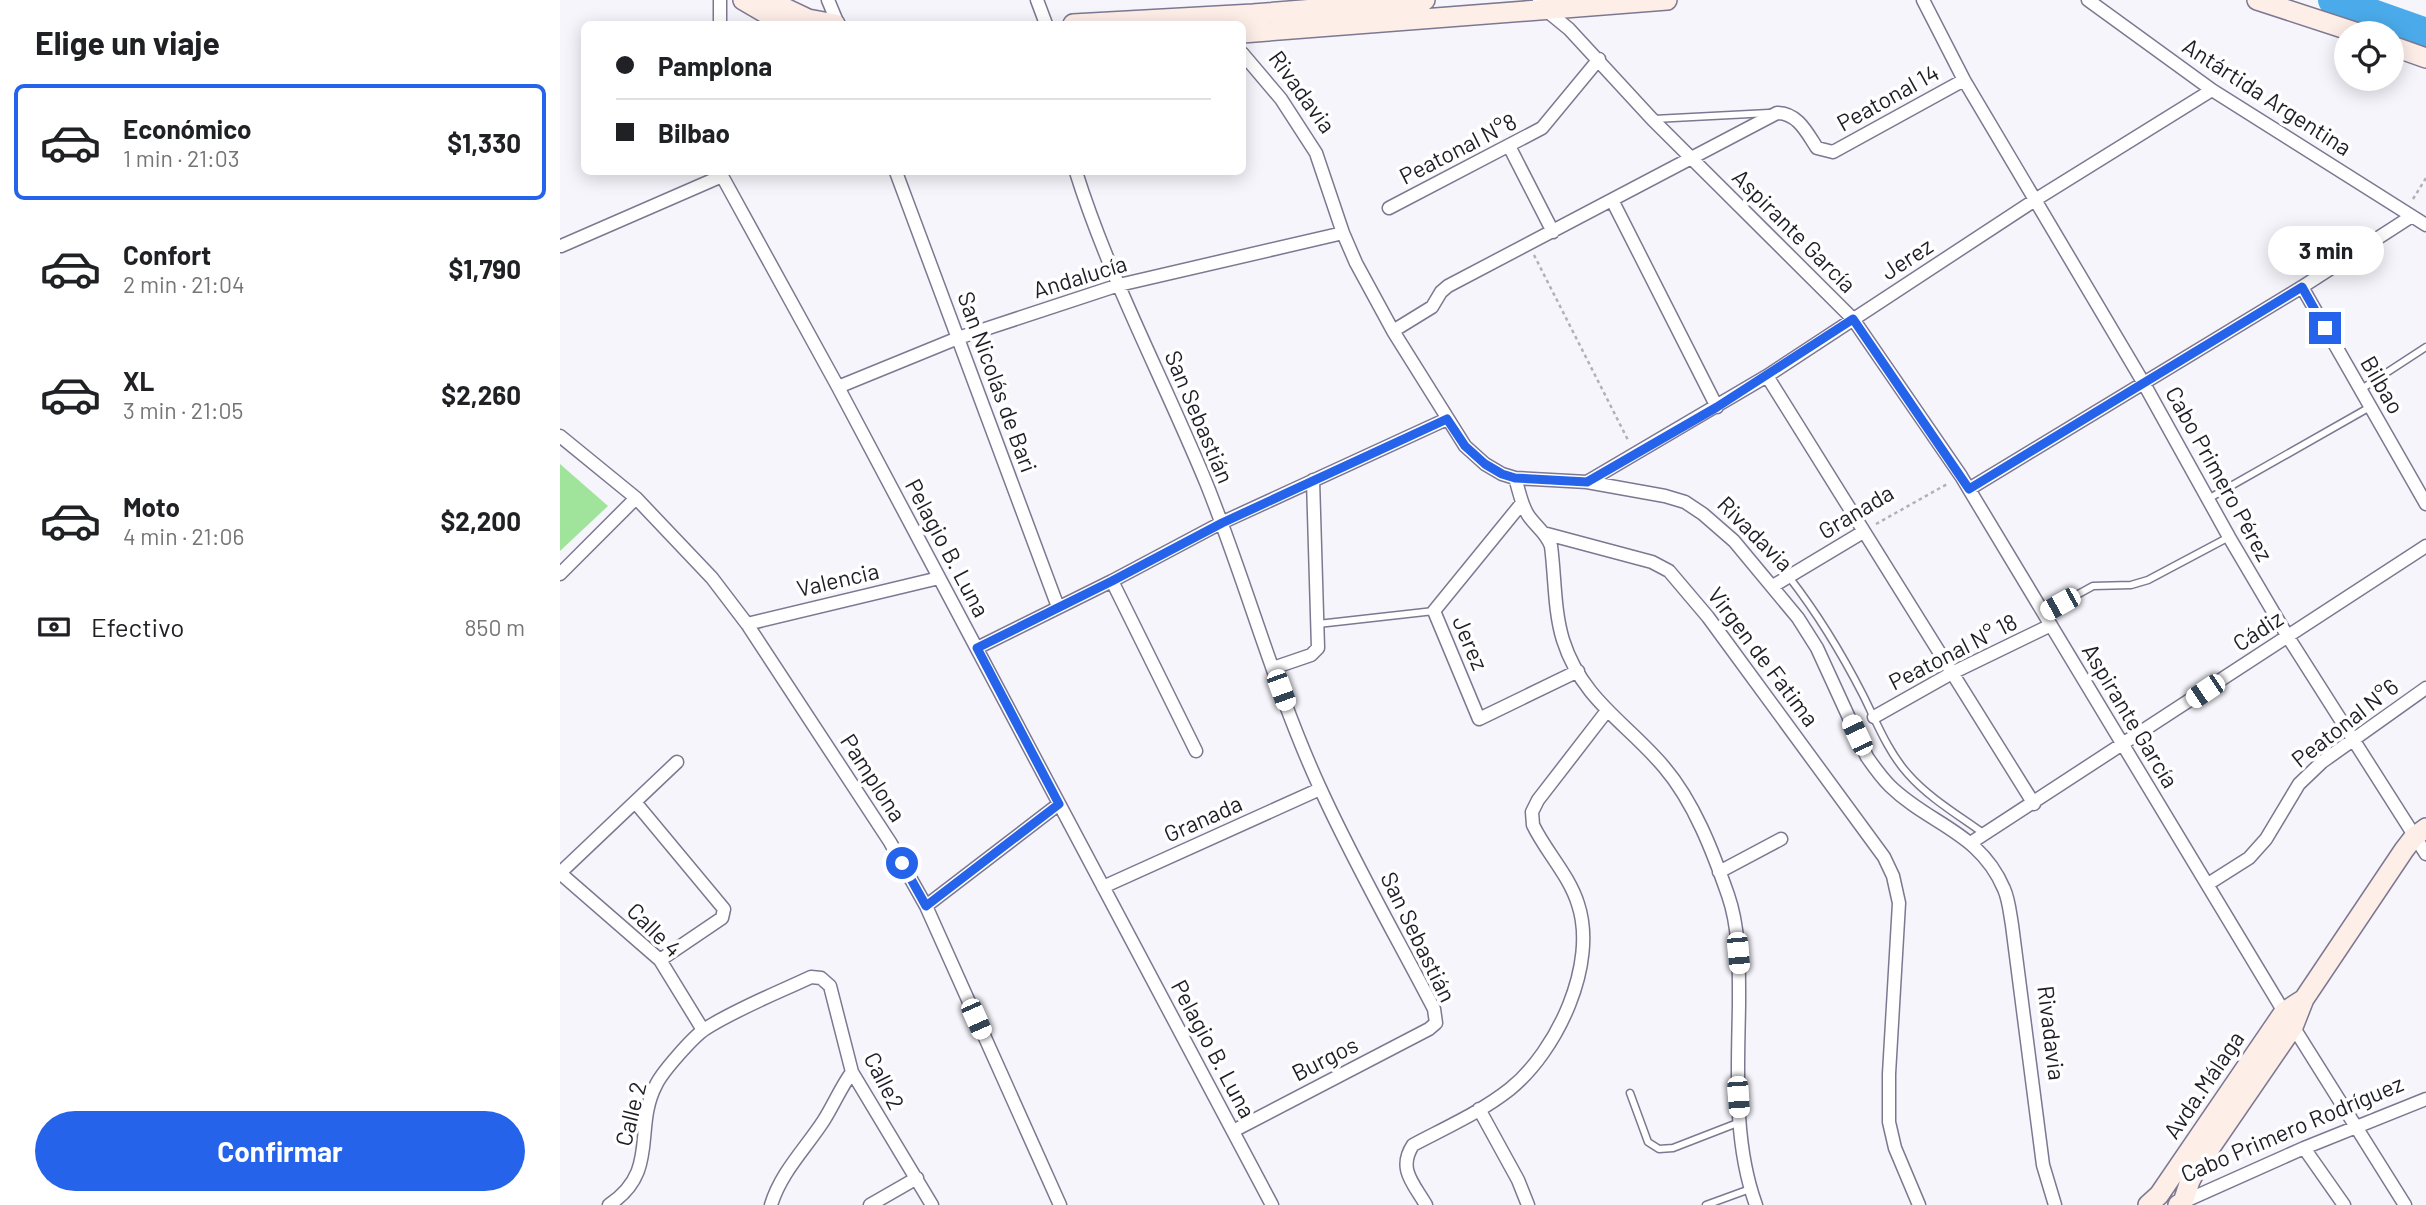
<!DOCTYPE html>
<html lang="es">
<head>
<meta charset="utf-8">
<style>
  :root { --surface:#fff; --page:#f2f2f2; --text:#202124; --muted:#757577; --line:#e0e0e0; --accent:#2563eb }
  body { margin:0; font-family:Barlow,sans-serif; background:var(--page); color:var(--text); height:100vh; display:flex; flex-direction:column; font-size:26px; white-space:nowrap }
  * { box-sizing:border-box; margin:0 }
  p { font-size:23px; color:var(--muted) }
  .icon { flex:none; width:38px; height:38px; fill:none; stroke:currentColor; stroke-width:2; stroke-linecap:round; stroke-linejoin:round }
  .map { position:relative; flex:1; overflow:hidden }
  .sheet { display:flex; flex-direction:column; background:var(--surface); width:560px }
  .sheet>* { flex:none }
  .banner { position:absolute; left:21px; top:21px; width:665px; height:154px; border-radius:10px; box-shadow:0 4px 18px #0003; display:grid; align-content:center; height:154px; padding:0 35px; background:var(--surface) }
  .fabs { position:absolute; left:1774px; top:21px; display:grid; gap:14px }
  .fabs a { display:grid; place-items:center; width:70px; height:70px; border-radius:50%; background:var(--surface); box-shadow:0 4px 18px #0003; font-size:35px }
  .end { position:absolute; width:32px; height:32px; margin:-16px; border:9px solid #2563eb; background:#fff; box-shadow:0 0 0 4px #fff }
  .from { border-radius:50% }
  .bubble { position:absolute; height:49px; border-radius:24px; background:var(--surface); box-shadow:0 4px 18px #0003; font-size:23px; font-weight:700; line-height:49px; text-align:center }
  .car { position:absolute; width:21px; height:42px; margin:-21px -10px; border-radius:9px; box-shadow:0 0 5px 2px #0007; background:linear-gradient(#fff 24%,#345 0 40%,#fff 0 76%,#345 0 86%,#fff 0) }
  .banner b { display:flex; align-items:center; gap:24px; height:66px; font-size:26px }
  .banner b+b { border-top:2px solid var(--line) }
  .banner i { width:18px; height:18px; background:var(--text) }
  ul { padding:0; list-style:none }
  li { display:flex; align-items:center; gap:21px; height:116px; margin:0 14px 10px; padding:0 21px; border:4px solid transparent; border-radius:10px }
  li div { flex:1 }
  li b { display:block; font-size:26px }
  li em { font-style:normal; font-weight:700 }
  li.on { border-color:var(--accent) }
  li>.icon { width:63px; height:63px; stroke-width:1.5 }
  h2 { padding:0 35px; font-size:32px; line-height:84px }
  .pay { display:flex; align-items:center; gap:18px; height:77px; padding:0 35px; font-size:26px }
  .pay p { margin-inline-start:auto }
  .action { display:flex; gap:14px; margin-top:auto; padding:14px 35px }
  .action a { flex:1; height:80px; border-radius:42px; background:var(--accent); color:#fff; font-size:28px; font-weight:700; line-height:80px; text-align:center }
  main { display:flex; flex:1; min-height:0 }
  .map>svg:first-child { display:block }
  .green { fill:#a0e49c }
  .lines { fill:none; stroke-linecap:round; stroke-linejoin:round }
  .river { stroke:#4babea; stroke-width:30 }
  .lane-casing { stroke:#7d7891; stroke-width:9 }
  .street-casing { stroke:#7d7891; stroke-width:15 }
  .secondary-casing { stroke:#7d7891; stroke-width:22 }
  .path { stroke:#b2b1b8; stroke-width:2.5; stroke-dasharray:3.5 3.5; stroke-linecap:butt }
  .lane { stroke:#fff; stroke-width:6 }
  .street { stroke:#fff; stroke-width:12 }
  .secondary { stroke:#fdeee8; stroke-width:19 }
  .route { stroke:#2563eb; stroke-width:9 }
  .labels { text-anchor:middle; stroke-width:7; stroke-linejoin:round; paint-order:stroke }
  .street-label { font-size:23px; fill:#1f1d27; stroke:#fff }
</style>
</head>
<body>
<main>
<section class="sheet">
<h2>Elige un viaje</h2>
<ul>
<li class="on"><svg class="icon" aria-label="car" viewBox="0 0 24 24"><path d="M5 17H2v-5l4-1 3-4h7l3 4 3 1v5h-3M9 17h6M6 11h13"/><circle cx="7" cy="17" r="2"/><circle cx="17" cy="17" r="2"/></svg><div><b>Económico</b><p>1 min · 21:03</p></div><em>$1,330</em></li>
<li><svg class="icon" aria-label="car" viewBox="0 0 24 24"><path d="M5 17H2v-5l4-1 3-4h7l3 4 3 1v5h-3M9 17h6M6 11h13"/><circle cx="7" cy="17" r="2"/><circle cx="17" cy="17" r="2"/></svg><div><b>Confort</b><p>2 min · 21:04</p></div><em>$1,790</em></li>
<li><svg class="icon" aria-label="car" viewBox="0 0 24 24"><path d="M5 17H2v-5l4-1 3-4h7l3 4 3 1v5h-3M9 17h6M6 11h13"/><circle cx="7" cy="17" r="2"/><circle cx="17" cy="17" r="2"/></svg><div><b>XL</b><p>3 min · 21:05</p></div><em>$2,260</em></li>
<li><svg class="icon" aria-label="car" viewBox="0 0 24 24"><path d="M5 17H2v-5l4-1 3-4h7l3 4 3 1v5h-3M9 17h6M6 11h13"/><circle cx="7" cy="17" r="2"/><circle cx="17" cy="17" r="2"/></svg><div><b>Moto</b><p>4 min · 21:06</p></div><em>$2,200</em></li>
</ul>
<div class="pay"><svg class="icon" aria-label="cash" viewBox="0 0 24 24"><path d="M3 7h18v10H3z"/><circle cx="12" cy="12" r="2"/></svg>Efectivo<p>850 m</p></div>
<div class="action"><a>Confirmar</a></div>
</section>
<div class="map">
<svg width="1866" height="1205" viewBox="0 0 1866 1205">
  <rect width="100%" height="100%" fill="#f6f5fb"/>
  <path class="green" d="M0,464L48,506L0,551Z"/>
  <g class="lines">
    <path class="river" d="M1773,0L1866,33"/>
    <defs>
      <path id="lane" d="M1094,119L1209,113
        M1800,390L1866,347
        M1648,499L1810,407
        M1229,577C1257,613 1282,654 1303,695C1316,721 1328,752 1348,774C1368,797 1398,815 1423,833
        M1484,613L1533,586L1571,585L1588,580L1669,537
        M758,624L874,611
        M1070,1093L1088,1142L1099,1149L1113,1148L1180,1122
        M1146,1205L1190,1189"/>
      <path id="street" d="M160,0V24
        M268,0L278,24
        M477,0L486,24
        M979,0L987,11L1009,29L1092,119L1293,319L1401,476L1724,1012L1845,1205
        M1363,0L1404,80L1583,382L1669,537L1728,637L1866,854
        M1528,0L1652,90L1866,225
        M682,53L721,99L756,153L783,233L796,263L833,331L905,446L925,464L942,474L955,478L1027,482L1105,496L1125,502L1143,514L1174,541L1238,618L1257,648L1307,757C1314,767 1321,777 1330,786C1370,825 1420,832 1444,889C1449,900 1450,914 1452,925L1483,1165L1495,1205
        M949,146L993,232
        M162,172V176L278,387L712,1205
        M336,172L498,607
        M516,172C550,280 604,380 647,485C687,585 715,690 760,788C794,863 836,936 874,1009L876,1023L869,1029L673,1131
        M1052,200L1157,407
        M829,208L982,128L1039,59
        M1,246L162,176
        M1742,287L1866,504
        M833,331L872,307L881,292L888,286L1217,113C1238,113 1247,133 1257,148L1273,152L1404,80
        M1207,376L1474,804
        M278,387L398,338L559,285L783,233
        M0,436L76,498L152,578L187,624L330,842L366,906L500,1205
        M955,478C959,490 961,504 968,515C976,527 986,532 991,546C995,576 994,611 1003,640C1022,700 1067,723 1104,767C1134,802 1153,852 1168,895C1180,929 1179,969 1179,1005C1178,1071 1173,1142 1196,1205
        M1027,482L1207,376L1475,200L1652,90
        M1409,489L1742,287L1852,216
        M962,503L874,611L919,719L1018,671
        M987,534L1092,562L1109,571L1148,617L1324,857L1333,876L1339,903L1329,1074V1122L1335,1148L1359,1205
        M0,574L76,498
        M552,581L636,751
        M1213,586L1303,532
        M187,624L379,578
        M417,648L552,581L661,523L887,419
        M713,668L751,655L758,648L753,480
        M1314,717L1392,673L1491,625
        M117,762L0,873L100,960L143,1030
        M75,802L164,909L162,918L100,960
        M1412,842L1866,546
        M1159,872L1221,839
        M1648,884L1689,858L1706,839L1739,784L1762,762L1866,688
        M543,887L760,789
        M366,906L499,804
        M919,1109L958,1180L968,1205
        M1744,1148L1784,1205
        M1623,1202L1744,1148L1866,1099
        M49,1205C100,1171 73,1129 96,1085C102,1072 133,1037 145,1029C176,1009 217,993 251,977L261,978L270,986L292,1072L372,1205
        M211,1205C221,1172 246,1148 264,1120C274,1104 281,1087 292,1072
        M310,1205L357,1178
        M866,1205C854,1184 837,1169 853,1145C885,1128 921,1112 950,1089C997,1051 1038,964 1018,904C1009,875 986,852 973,825L972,812L978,800L1046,712"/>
      <path id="secondary" d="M183,0L224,24
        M208,0L248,19L275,24
        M1697,0L1798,33
        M513,24L693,14L865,0
        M682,33L1107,0
        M1832,46L1866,58
        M1588,1205L1599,1195L1724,1012L1744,999
        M1618,1205L1623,1202L1630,1181L1637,1167L1733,1027L1744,999L1844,850L1854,837L1866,828"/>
    </defs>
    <use href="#lane" class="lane-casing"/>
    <use href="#street" class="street-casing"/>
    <use href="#secondary" class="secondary-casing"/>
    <path class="path" d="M1853,199L1866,178
      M974,255L1069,442
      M1316,524L1389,483"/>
    <use href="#lane" class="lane"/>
    <use href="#street" class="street"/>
    <use href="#secondary" class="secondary"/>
  </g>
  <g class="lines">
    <path class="route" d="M342,863L366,906L499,804L417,648L552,581L662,523L887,419L905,446L925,464L942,474L955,478L1027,482L1157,407L1293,319L1409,489L1742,287L1765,328"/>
  </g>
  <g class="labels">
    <g class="street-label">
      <text transform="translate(742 92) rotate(54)" y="8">Rivadavia</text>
      <text transform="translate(1707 97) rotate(33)" y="8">Antártida Argentina</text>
      <text transform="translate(1328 98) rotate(-29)" y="8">Peatonal 14</text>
      <text transform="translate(898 149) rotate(-27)" y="8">Peatonal N°8</text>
      <text transform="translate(1234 231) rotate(45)" y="8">Aspirante García</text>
      <text transform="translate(1347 259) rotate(-33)" y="8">Jerez</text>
      <text transform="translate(520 277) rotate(-17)" y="8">Andalucía</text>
      <text transform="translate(437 382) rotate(70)" y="8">San Nicolás de Bari</text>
      <text transform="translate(1822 385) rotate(60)" y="8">Bilbao</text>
      <text transform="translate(639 417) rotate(67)" y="8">San Sebastián</text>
      <text transform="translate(1659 474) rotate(61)" y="8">Cabo Primero Pérez</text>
      <text transform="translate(1296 512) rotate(-31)" y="8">Granada</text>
      <text transform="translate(1195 534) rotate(45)" y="8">Rivadavia</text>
      <text transform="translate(387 548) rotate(62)" y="8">Pelagio B. Luna</text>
      <text transform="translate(278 580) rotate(-13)" y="8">Valencia</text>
      <text transform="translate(1698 631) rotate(-33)" y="8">Cádiz</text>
      <text transform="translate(910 643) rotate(67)" y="8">Jerez</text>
      <text transform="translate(1393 652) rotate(-27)" y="8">Peatonal N° 18</text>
      <text transform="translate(1203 657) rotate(53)" y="8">Virgen de Fatima</text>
      <text transform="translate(1570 716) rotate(59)" y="8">Aspirante García</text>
      <text transform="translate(1785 723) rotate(-38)" y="8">Peatonal N°6</text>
      <text transform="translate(313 778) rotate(57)" y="8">Pamplona</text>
      <text transform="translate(643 819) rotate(-24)" y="8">Granada</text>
      <text transform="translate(94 930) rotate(45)" y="8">Calle 4</text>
      <text transform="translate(858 937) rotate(64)" y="8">San Sebastián</text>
      <text transform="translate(1491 1033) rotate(83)" y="8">Rivadavia</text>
      <text transform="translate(653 1049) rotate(62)" y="8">Pelagio B. Luna</text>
      <text transform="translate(765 1059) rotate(-27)" y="8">Burgos</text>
      <text transform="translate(324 1081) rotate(63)" y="8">Calle2</text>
      <text transform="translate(1644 1085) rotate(-56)" y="8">Avda.Málaga</text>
      <text transform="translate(71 1114) rotate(-76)" y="8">Calle 2</text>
      <text transform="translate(1732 1129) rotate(-23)" y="8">Cabo Primero Rodríguez</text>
    </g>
  </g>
</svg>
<div class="fabs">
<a><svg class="icon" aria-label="locate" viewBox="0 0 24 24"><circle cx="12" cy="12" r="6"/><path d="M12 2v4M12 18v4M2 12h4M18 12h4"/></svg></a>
</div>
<i class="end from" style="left:342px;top:863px"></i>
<i class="end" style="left:1765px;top:328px"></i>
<div class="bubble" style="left:1708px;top:226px;width:116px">3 min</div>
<i class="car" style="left:1500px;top:604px;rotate:241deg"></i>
<i class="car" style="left:721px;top:690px;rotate:160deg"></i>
<i class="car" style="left:1645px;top:691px;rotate:236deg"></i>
<i class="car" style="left:1297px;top:735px;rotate:335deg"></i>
<i class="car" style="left:1178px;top:953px;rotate:175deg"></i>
<i class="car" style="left:416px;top:1019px;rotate:156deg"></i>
<i class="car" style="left:1178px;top:1097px;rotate:176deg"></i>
<div class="banner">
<b><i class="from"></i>Pamplona</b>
<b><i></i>Bilbao</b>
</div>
</div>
</main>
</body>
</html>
